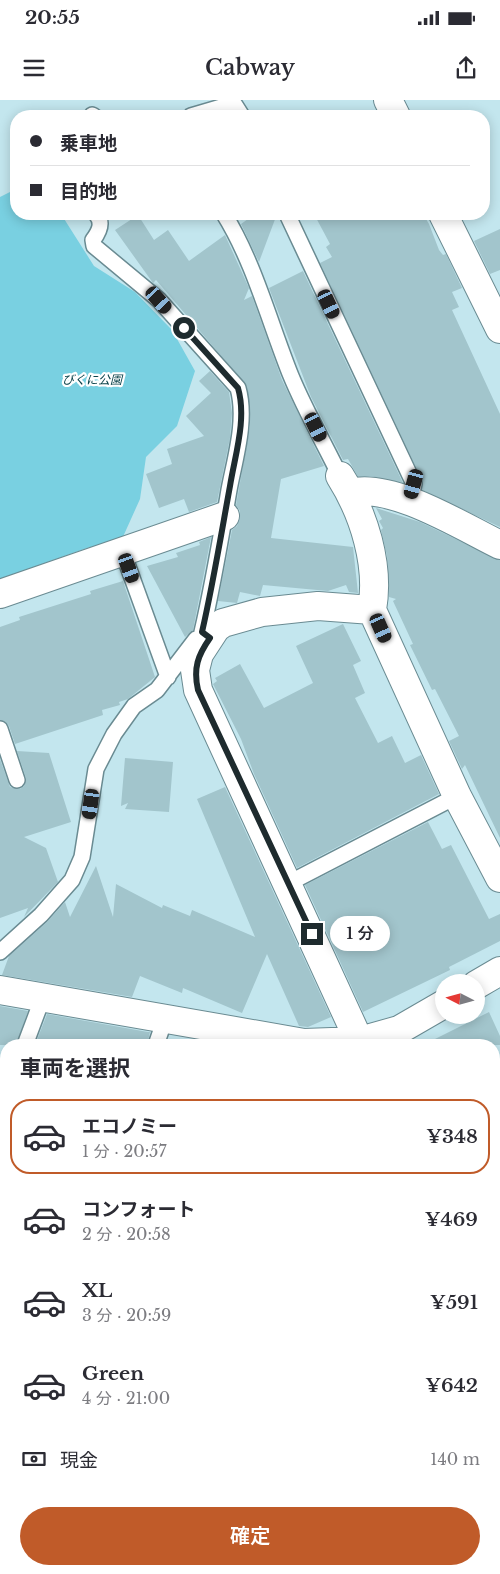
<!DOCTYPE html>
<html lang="ja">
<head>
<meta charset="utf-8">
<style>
  :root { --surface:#fff; --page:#f2f2f3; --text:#2b2b33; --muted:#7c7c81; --line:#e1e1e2; --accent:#c05b29 }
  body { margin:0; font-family:"Libre Baskerville","Noto Sans JP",serif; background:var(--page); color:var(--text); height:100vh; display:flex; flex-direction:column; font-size:19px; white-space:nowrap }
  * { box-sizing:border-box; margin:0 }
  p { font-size:16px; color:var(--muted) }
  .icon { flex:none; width:28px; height:28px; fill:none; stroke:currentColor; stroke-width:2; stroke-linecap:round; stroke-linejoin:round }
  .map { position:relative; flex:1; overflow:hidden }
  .drawer { position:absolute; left:0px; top:939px; width:500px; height:536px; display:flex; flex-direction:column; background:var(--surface); border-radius:20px 20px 0 0; box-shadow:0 2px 12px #0003 }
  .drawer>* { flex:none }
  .hud { position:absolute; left:10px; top:10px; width:480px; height:110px; border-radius:20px; box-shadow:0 2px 12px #0003; display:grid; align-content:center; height:110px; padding:0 20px; background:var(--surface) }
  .needle { width:32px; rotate:276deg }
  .tools { position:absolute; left:435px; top:874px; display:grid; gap:10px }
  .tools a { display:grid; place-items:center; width:50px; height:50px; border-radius:50%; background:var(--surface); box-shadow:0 2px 12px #0003; font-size:25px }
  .end { position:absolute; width:22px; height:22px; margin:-11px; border:6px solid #1e2b2e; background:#fff; box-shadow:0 0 0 2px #fff }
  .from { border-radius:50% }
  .bubble { position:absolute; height:35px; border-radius:18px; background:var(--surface); box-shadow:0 2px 12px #0003; font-size:16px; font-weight:600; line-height:35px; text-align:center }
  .car { position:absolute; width:15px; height:30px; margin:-15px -8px; border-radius:6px; box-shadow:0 0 4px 1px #0007; background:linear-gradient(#222 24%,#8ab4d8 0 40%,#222 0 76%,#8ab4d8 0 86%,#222 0) }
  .hud b { display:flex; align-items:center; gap:18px; height:48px; font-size:19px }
  .hud b+b { border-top:1px solid var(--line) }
  .hud i { width:12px; height:12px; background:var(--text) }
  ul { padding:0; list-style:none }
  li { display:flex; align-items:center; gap:15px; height:75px; margin:0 10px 8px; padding:0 10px; border:2px solid transparent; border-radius:20px }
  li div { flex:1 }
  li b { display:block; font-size:19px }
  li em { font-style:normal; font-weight:600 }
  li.current { border-color:var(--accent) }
  li>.icon { width:45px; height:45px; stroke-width:1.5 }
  h2 { padding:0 20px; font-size:22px; line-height:60px }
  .pay { display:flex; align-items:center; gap:12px; height:55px; padding:0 20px; font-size:19px }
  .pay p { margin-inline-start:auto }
  .action { display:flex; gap:10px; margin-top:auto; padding:10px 20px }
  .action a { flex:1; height:58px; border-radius:30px; background:var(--accent); color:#fff; font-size:20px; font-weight:600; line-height:58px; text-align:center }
  .status { display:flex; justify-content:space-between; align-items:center; height:35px; padding:0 25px; background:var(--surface); direction:ltr }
  .status svg { height:14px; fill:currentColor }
  header { display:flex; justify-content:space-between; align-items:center; height:65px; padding:0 20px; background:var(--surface); font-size:22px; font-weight:600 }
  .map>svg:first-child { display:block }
  .green { fill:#79d0e1 }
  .building { fill:#a2c5cc }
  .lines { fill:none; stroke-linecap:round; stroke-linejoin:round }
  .service-casing { stroke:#6a8b92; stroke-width:18 }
  .minor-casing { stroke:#6a8b92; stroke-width:30 }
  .tertiary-casing { stroke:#6a8b92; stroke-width:30 }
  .service { stroke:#fff; stroke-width:15 }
  .minor { stroke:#fff; stroke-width:28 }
  .tertiary { stroke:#fff; stroke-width:28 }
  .route { stroke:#1e2b2e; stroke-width:6 }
  .labels { text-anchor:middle; stroke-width:4.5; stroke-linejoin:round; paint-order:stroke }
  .park-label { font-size:12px; font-style:italic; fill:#094149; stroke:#fff }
</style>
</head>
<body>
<div class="status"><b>20:55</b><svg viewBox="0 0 49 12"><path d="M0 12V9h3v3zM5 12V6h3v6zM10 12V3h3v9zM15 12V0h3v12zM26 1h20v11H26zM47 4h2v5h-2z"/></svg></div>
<header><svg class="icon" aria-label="menu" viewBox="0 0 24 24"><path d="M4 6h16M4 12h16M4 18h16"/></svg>Cabway<svg class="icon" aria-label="share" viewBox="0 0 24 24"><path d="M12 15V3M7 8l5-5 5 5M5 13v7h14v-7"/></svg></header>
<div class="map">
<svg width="500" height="1474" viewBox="0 0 500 1474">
  <rect width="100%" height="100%" fill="#c3e6ee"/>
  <path class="green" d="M16,89V114H61L94,166L135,192L172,230L195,271L177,326L146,357L140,399L122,439L87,448L0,479V97Z"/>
  <path class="building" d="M255,114H277L259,162L241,124Z
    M314,114H423L429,124L439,150L443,155L446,154L462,188L452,192L459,207L452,210L500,314V427L422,390V380L320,163L332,157L326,147L330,144Z
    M138,115L154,140L168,130L189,161L225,135L249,188L244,200L252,196L282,280L324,366L281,379L271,438L353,447L358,493L349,492L346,485L328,491L263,485L260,496L240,492L237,503L218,501L232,430L237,426L240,418V411L236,405L250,327L247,286L156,180L153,183L115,130Z
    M500,129V170L490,174L474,141Z
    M303,171L403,383L370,376L358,377L348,359L343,360L311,297L269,188Z
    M210,271L229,292L232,313L230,338L217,402L189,412L184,399L159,408L146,374L172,364L167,349L204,336L186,316L211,293L199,281Z
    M376,408L420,422L500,460V738L465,665L462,669L449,641L459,636L435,589L432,590L410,545L413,544L393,501L396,499L389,497L387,456L381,430L383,428L379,421L382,419Z
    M211,437L193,530L185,537L147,466L178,457L176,453L200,445L199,442Z
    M123,481L155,577L128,599L119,602L120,605L102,610L103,615L15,644L9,626L0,620V527L20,520L19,517L91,494L90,491Z
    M343,524L361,561L353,565L365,593L355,598L378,643L392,636L405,663L421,655L439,694L297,768L254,674L241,639L213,584L217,581L215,578L240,564L264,608L313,583L296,546Z
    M17,651L49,653L71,722L24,737L46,748L58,782L24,817L28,808L0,818V659L10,687L20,689L24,686L26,678Z
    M125,658L173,662L169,712L125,709L128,703L121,706Z
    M225,687L331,917L308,927L299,926L267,854L242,913L183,888L182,893L140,876L132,897L2,875L9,856L47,822L65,802L70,817L96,766L113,817L116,784L162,808L163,805L190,816L192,810L255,837L197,699Z
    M428,722L442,749L451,745L489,819L500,814V841L449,867L450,870L363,912L305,785Z
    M0,906L28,911L16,945H0Z
    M489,912L500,936V945H423Z
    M47,914L148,932H150L147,945H35Z"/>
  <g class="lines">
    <defs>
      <path id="service" d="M92,15L94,16
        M191,16L228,5H235L242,16
        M96,114C104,123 99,132 93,140L94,146L159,200L238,288C247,320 235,358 229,390C221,437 213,485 202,532L209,537
        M224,114C254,162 270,224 291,276C305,310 324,343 340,376
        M287,114L414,384L410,401
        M122,450L168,577
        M0,629L17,680
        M289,783L457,696
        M0,852L41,815L72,780L82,757L96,669L114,634L134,606L157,590L196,539
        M25,945L43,897
        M156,945L165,919
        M0,1013L6,996
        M494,1420L500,1417
        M393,1474L403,1469"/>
      <path id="minor" d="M388,0L396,16
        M443,114L500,229
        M340,376C364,414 380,465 372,510L457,696L500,778
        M351,393C391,382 463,427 500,445
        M0,494L225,416
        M476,885L500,871
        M0,890L304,943L360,941L399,930L444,904
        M361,945L198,590L195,570L199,554L216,528L223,523L262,512L318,506L372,510
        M494,1113L500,1112"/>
      <path id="tertiary" d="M0,1308L6,1306"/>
    </defs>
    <use href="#service" class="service-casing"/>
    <use href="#minor" class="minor-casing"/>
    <use href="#tertiary" class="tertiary-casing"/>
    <use href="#service" class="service"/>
    <use href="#minor" class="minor"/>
    <use href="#tertiary" class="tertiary"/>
  </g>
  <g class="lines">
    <path class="route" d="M184,228L238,288C247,319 235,355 230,386C221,435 213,484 202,532L210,538C198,555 193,568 198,590L312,834"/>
  </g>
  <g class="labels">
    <g class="park-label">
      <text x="92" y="284">びくに公園</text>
    </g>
  </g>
</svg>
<div class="tools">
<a><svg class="needle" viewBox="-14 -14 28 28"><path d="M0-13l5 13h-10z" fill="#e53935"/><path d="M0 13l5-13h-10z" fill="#7c7c81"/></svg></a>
</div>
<i class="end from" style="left:184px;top:228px"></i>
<i class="end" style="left:312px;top:834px"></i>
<div class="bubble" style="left:330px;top:816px;width:60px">1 分</div>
<i class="car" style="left:159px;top:200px;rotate:138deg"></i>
<i class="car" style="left:329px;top:204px;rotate:155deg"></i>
<i class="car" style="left:316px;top:327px;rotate:154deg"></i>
<i class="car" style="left:414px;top:384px;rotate:195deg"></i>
<i class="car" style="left:129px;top:468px;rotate:160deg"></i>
<i class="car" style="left:381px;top:528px;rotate:156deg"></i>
<i class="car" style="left:91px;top:704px;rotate:188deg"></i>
<div class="hud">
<b><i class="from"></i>乗車地</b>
<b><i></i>目的地</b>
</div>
<section class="drawer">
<h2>車両を選択</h2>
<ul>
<li class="current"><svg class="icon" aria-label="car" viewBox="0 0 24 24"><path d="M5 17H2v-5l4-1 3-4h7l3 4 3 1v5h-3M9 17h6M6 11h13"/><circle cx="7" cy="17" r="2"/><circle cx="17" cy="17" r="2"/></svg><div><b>エコノミー</b><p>1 分 · 20:57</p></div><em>¥348</em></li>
<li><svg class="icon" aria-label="car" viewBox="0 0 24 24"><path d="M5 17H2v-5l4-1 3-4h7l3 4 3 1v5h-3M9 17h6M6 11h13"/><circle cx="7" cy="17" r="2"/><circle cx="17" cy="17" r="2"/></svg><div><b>コンフォート</b><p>2 分 · 20:58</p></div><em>¥469</em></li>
<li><svg class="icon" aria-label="car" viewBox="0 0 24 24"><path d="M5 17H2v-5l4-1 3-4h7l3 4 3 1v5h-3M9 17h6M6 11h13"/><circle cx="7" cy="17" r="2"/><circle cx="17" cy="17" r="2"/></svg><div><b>XL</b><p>3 分 · 20:59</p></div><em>¥591</em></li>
<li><svg class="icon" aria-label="car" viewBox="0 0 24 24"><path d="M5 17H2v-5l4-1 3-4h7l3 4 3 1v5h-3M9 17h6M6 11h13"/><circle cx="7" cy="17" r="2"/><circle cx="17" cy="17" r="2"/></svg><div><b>Green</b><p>4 分 · 21:00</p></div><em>¥642</em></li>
</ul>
<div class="pay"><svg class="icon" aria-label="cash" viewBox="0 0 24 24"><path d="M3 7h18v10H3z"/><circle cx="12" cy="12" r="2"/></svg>現金<p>140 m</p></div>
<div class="action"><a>確定</a></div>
</section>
</div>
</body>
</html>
